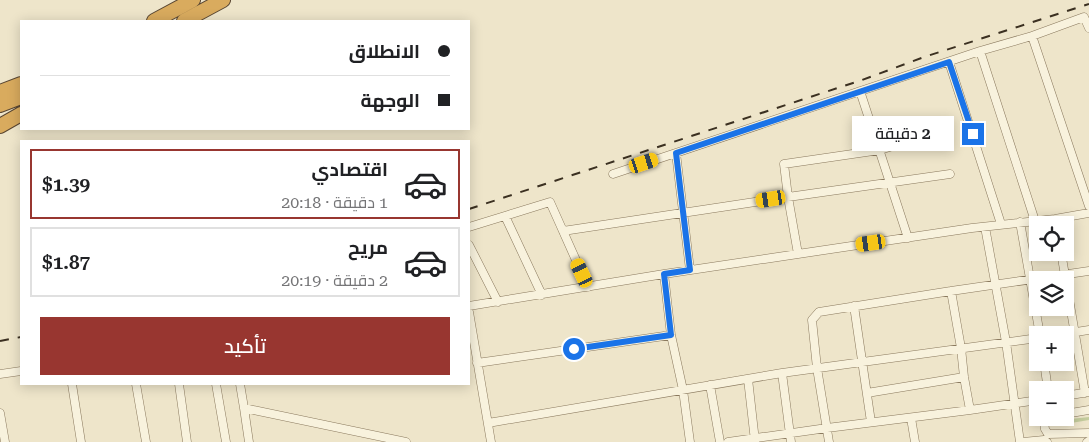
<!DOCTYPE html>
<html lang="ar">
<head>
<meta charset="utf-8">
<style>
  :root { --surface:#fff; --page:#f6f6f6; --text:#202124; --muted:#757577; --line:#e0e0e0; --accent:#983630 }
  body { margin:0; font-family:"Roboto Serif",Cairo,serif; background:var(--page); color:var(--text); direction:rtl; height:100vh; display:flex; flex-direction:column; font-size:19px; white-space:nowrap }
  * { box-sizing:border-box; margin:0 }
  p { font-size:16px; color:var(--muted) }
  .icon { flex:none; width:28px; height:28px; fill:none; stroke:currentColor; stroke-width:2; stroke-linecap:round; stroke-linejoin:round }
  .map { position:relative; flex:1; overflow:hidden; direction:ltr }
  .panel { position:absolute; left:20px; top:140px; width:450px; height:245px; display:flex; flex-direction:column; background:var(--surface); border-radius:0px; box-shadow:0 2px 12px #0003; direction:rtl }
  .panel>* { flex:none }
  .top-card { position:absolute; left:20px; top:20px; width:450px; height:110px; border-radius:0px; box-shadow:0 2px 12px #0003; direction:rtl; display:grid; align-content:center; height:110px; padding:0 20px; background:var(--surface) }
  .tools { position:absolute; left:1029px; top:216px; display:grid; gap:10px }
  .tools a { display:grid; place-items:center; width:45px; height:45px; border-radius:0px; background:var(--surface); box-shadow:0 2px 12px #0003; font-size:25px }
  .end { position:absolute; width:22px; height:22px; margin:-11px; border:6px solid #1a73e8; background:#fff; box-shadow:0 0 0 2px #fff }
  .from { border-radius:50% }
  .bubble { position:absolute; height:35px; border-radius:0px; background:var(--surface); box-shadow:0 2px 12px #0003; font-size:16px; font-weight:600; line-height:35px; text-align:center; direction:rtl }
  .car { position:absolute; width:15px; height:30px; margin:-15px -8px; border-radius:6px; box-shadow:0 0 4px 1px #0007; background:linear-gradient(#f5c518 24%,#345 0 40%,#f5c518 0 76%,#345 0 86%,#f5c518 0) }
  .top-card b { display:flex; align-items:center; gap:18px; height:48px; font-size:19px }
  .top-card b+b { border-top:1px solid var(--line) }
  .top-card i { width:12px; height:12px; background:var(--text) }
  ul { padding:9px 0 0; list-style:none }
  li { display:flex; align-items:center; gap:15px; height:70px; margin:0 10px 8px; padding:0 10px; border:2px solid var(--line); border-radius:0px }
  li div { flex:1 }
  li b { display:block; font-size:19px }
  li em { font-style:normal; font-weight:600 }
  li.active { border-color:var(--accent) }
  li>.icon { width:45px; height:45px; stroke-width:1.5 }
  .action { display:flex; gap:10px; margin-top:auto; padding:10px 20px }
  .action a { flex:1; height:58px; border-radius:0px; background:var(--accent); color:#fff; font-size:20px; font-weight:600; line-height:58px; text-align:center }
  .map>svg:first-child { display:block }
  .green { fill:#c4cc9d }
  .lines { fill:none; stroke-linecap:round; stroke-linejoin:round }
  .street-casing { stroke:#8a795e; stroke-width:9 }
  .highway-casing { stroke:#594632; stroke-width:16 }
  .street { stroke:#f8f2dd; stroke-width:8 }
  .highway { stroke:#d9ab5e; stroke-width:14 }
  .rail { stroke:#3b3021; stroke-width:2; stroke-dasharray:9 9; stroke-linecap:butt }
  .route { stroke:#1a73e8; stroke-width:6 }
</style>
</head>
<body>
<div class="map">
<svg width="1089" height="442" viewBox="0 0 1089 442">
  <rect width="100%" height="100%" fill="#eee5ca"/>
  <path class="green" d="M1089,417V420L1053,426L1052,421Z"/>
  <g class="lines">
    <defs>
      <path id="street" d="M1032,36L1084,17L1089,28
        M980,51L1035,221
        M949,62L1001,224
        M860,91L908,238
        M676,153L690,270
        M613,174L980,51L1032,36L1089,206
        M505,216L542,295
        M1020,222L1040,335
        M469,227L550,202L588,287
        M985,227L1006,342L1020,442
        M563,231L788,197L950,174
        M469,245L498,302
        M1061,252L1085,393
        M798,254L788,197L784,164L880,150L922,137
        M664,274L671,335L683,390L690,442
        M951,291L961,348L964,377L970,410
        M469,306L664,274L972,228L1055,219L1089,213
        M854,306L871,422
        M469,312L491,442
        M1057,335L1089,330
        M1044,362L1048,390
        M477,363L671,335
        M782,373L791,442
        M0,374L21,371
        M748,379L755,441
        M72,384L81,442
        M136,384L146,442
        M179,384L187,442
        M216,384L226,442
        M240,384L244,408
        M710,385L720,442
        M867,393L964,377
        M1065,396L1089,392
        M0,413L5,442
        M1065,414L1089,410
        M911,418L915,442
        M1047,418L1044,423L1045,429L1048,434L1089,433
        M488,423L782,373L1038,338
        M249,442L244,408L406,442
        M728,442L827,428L970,410L1038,400
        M829,442L817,368L812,320L819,312L951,291L1089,271
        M1023,442L1044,440L1047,442
        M1087,442L1089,441"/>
      <path id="highway" d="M154,21L193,0
        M184,21L223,0
        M0,92L21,84
        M0,105L21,97
        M0,126L21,114"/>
    </defs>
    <use href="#street" class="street-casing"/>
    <use href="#highway" class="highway-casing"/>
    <use href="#street" class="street"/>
    <use href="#highway" class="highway"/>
    <path class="rail" d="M469,209L862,80L924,57L1089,4
      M0,341L21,337"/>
  </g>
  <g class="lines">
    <path class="route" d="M574,349L671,335L664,274L690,270L676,153L949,62L973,134"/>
  </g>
</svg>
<div class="tools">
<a><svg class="icon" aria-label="locate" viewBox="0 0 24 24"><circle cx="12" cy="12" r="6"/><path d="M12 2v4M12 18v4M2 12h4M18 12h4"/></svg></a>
<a><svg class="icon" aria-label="layers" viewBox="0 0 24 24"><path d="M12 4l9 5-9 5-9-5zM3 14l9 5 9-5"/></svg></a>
<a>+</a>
<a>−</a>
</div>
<i class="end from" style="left:574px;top:349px"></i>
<i class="end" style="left:973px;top:134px"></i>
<div class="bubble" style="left:852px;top:116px;width:102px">2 دقيقة</div>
<i class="car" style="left:644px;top:163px;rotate:72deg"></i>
<i class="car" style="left:771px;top:199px;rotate:261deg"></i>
<i class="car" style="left:871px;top:243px;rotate:262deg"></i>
<i class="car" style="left:582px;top:273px;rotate:335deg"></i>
<div class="top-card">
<b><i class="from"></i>الانطلاق</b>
<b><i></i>الوجهة</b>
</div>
<section class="panel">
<ul>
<li class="active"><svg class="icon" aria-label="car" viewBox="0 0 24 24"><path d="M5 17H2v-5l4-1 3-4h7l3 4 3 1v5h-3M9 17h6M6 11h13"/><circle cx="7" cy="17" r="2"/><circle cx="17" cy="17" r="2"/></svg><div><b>اقتصادي</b><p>1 دقيقة · 20:18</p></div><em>$1.39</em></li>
<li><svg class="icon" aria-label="car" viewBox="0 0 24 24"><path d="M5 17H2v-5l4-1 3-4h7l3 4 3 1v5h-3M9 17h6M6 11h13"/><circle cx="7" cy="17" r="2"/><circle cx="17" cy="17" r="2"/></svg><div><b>مريح</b><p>2 دقيقة · 20:19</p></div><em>$1.87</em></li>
</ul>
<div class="action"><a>تأكيد</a></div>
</section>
</div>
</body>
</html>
